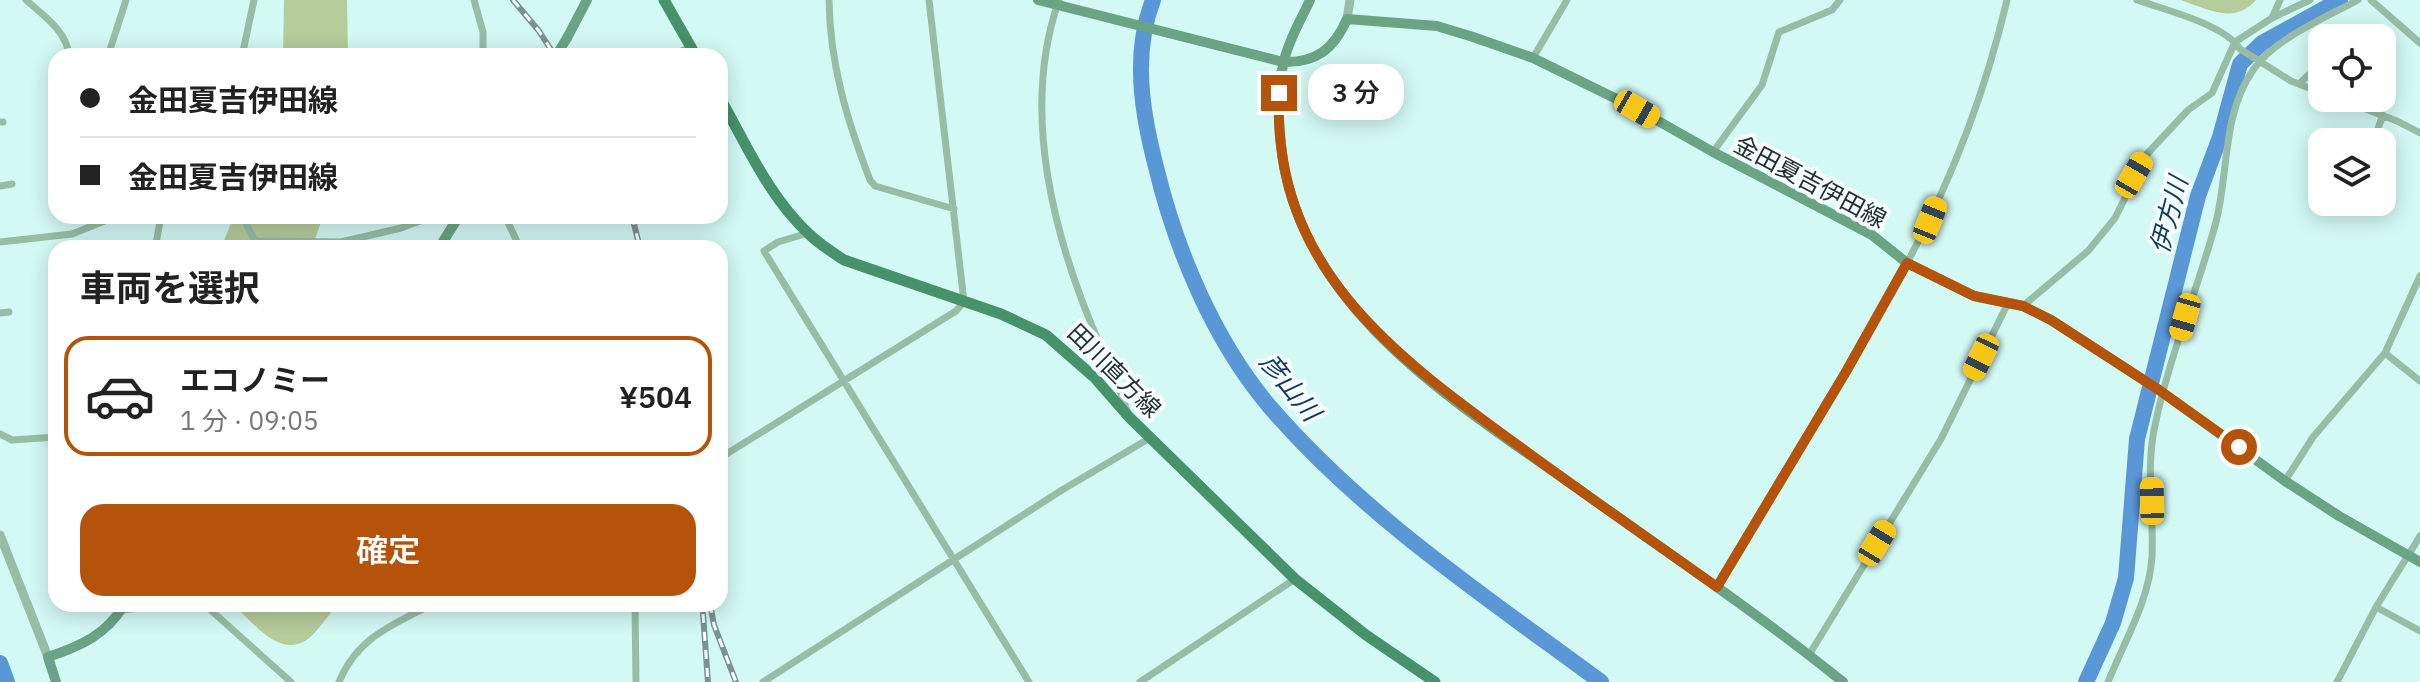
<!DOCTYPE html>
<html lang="ja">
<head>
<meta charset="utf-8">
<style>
  :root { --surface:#fff; --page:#f6f6f6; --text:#222; --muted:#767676; --line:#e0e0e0; --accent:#b45309 }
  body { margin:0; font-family:"IBM Plex Sans","Noto Sans JP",sans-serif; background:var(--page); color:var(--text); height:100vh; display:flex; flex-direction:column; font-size:30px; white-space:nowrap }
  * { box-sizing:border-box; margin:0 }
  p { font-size:26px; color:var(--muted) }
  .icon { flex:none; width:44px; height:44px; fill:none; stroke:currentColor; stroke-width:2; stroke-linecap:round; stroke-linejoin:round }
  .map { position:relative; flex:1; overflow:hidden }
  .side { position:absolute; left:48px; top:240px; width:680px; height:372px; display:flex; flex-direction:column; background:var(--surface); border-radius:24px; box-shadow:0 4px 20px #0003 }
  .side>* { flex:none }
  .guide { position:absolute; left:48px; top:48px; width:680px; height:176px; border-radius:24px; box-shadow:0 4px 20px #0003; display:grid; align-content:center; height:176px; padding:0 32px; background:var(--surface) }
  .tools { position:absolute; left:2308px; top:24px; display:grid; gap:16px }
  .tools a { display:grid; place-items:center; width:88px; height:88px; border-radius:16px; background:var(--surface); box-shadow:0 4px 20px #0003; font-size:40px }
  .end { position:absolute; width:36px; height:36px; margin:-18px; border:10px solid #b45309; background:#fff; box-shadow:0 0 0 4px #fff }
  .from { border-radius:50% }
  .bubble { position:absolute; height:56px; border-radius:24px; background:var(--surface); box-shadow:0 4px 20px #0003; font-size:26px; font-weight:600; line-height:56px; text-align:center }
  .car { position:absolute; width:24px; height:48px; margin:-24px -12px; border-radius:10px; box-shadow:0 0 6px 2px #0007; background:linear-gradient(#f5c518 24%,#345 0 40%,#f5c518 0 76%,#345 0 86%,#f5c518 0) }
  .guide b { display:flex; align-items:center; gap:28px; height:76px; font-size:30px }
  .guide b+b { border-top:2px solid var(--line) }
  .guide i { width:20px; height:20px; background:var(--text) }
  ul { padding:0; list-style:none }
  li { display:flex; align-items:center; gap:24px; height:120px; margin:0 16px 12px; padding:0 16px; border:4px solid transparent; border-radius:24px }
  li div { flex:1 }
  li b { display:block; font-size:30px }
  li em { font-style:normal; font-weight:600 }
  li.active { border-color:var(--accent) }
  li>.icon { width:72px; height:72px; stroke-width:1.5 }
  h2 { padding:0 32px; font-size:36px; line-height:96px }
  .button { display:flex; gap:16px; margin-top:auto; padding:16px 32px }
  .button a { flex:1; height:92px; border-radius:24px; background:var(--accent); color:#fff; font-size:32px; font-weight:600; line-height:92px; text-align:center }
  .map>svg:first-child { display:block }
  .green { fill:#b5cc9b }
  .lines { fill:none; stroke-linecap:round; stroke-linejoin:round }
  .river { stroke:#5a97d6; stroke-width:16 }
  .minor { stroke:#98bda7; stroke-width:7 }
  .tertiary { stroke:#98bda7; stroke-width:9 }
  .secondary { stroke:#6aa484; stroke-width:10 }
  .primary { stroke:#46926b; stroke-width:11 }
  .rail-casing { stroke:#799391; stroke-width:6 }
  .rail { stroke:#f7fffe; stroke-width:3; stroke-dasharray:9; stroke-linecap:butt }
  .secondary-bridge { stroke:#6aa484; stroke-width:10 }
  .route { stroke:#b45309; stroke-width:10 }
  .labels { text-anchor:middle; stroke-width:8; stroke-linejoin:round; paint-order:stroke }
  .street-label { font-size:24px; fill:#22302f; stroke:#f7fffe }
  .water-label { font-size:26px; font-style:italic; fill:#0e3b64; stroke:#f7fffe }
</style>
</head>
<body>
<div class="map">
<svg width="2420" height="682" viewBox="0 0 2420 682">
  <rect width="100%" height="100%" fill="#d3f9f5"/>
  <path class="green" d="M284,0H347L348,56H283Z
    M2181,0H2256C2234,25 2207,9 2181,0Z
    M234,216H323L312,248H221Z
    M232,604H339C328,614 317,634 305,641C276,657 252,620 232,604Z"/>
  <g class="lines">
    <path class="river" d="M1153,0C1132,54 1142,113 1156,167C1176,250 1214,341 1270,407C1364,516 1486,597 1601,682
      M0,663L7,682
      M2086,682L2113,623L2126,578L2137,439L2198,196L2220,137L2240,64L2262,43L2340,0"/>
    <path class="minor" d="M26,0C44,16 67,31 69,56
      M474,0L483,32V56
      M829,0C830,65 847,120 870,180L875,186L954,209
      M1059,0C1022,105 1050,222 1090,321C1102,351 1117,380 1127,411
      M2137,0C2165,10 2224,24 2240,49L2291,81L2322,93
      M2371,0L2420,43
      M2272,18L2280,0
      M108,56L126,0
      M242,56L254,0
      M670,56L691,47
      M1533,58L1567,0
      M2299,84L2322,62
      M2337,98L2397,121L2420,133
      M0,122H3
      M2373,142L2383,115
      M1713,152L1762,85L1779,32L1832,10L1840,0
      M0,186L12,184
      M242,216L254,239L257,241L341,242L401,228L434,216
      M505,216L520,248
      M808,233L778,242L764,251L1029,682
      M0,242L72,234L107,220L109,216
      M152,248L156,244L161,216
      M1907,263C1951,181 1986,90 2007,0
      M2023,306L2088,251L2115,218L2147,154L2188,110L2212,93L2235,42L2272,18L2310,0
      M0,313L9,312
      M2385,353L2420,381
      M0,434L12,440L56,437
      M720,458L956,311L964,302L929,0
      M2285,481L2313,437L2385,353L2420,276
      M204,604L291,682
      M635,604L636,682
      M2376,607L2420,631
      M121,610L132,609L137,604
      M1809,655L1941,439L2008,303
      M339,682C357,638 393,624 433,604
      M763,682L1062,490L1150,438
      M1140,682L1295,579
      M2108,682C2124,642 2149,601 2152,557C2154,515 2146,471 2154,430C2168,359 2197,292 2216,222C2229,171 2222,115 2253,70C2274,39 2325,18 2358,0
      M2337,682L2376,607L2420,536"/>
    <path class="tertiary" d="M1347,19L1350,0
      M0,535L48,657
      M1717,587L1847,370L1907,263"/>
    <path class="secondary" d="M1038,0L1283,62C1316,63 1334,49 1347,19L1437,26L1473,37L1533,58L1637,109L1713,152L1872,235L1907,263L1974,296L2023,306L2051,320L2159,390L2285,481L2339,516L2420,562
      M1310,0C1301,20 1289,39 1284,61C1277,88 1278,118 1281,145C1297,310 1462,406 1584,493C1671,555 1760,615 1843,682
      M567,38L587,0
      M439,248L459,216
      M56,682L48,657C81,646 106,635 125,604"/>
    <path class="primary" d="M664,0L696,56
      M720,98C746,144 769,197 809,234C819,244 832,252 844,260L1001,314L1046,335L1094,377L1129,417L1295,579L1366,635L1435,682"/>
    <defs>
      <path id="rail" d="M513,0L539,31L555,56
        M632,216L640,248
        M710,604L714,625L736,682
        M703,614L708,682"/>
    </defs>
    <use href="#rail" class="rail-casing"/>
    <use href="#rail" class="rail"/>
    <path class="secondary-bridge" d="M556,56L567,38"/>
  </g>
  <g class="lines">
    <path class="route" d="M1279,93C1272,267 1392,354 1519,446C1584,494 1651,540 1717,587L1847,370L1907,263L1974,296L2023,306L2051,320L2159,390L2239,447"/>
  </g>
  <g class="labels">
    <g class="street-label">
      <text transform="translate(1810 182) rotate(28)" y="8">金田夏吉伊田線</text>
      <text transform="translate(1114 371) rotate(45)" y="8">田川直方線</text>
    </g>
    <g class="water-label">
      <text transform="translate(2169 215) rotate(-75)" y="9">伊方川</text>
      <text transform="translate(1290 387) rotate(51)" y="9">彦山川</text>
    </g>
  </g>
</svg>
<div class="tools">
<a><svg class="icon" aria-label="locate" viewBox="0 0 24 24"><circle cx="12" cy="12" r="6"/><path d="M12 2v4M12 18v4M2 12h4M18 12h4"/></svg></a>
<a><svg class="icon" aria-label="layers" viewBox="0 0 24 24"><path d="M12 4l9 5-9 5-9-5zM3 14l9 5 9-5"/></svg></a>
</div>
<i class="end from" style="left:2239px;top:447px"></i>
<i class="end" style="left:1279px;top:93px"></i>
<div class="bubble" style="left:1308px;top:64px;width:96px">3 分</div>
<i class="car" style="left:1637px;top:109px;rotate:120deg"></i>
<i class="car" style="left:2134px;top:175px;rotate:30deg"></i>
<i class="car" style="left:1930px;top:220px;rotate:22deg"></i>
<i class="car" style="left:2185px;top:317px;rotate:196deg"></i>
<i class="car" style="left:1981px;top:357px;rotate:206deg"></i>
<i class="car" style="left:2152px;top:501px;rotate:359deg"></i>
<i class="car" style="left:1877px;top:543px;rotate:31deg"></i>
<div class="guide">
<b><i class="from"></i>金田夏吉伊田線</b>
<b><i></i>金田夏吉伊田線</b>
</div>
<section class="side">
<h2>車両を選択</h2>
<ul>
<li class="active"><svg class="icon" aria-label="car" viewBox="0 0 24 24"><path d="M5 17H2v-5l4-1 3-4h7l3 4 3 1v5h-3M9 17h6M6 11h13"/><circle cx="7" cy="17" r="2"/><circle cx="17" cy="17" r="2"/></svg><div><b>エコノミー</b><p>1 分 · 09:05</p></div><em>¥504</em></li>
</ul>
<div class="button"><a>確定</a></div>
</section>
</div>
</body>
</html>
